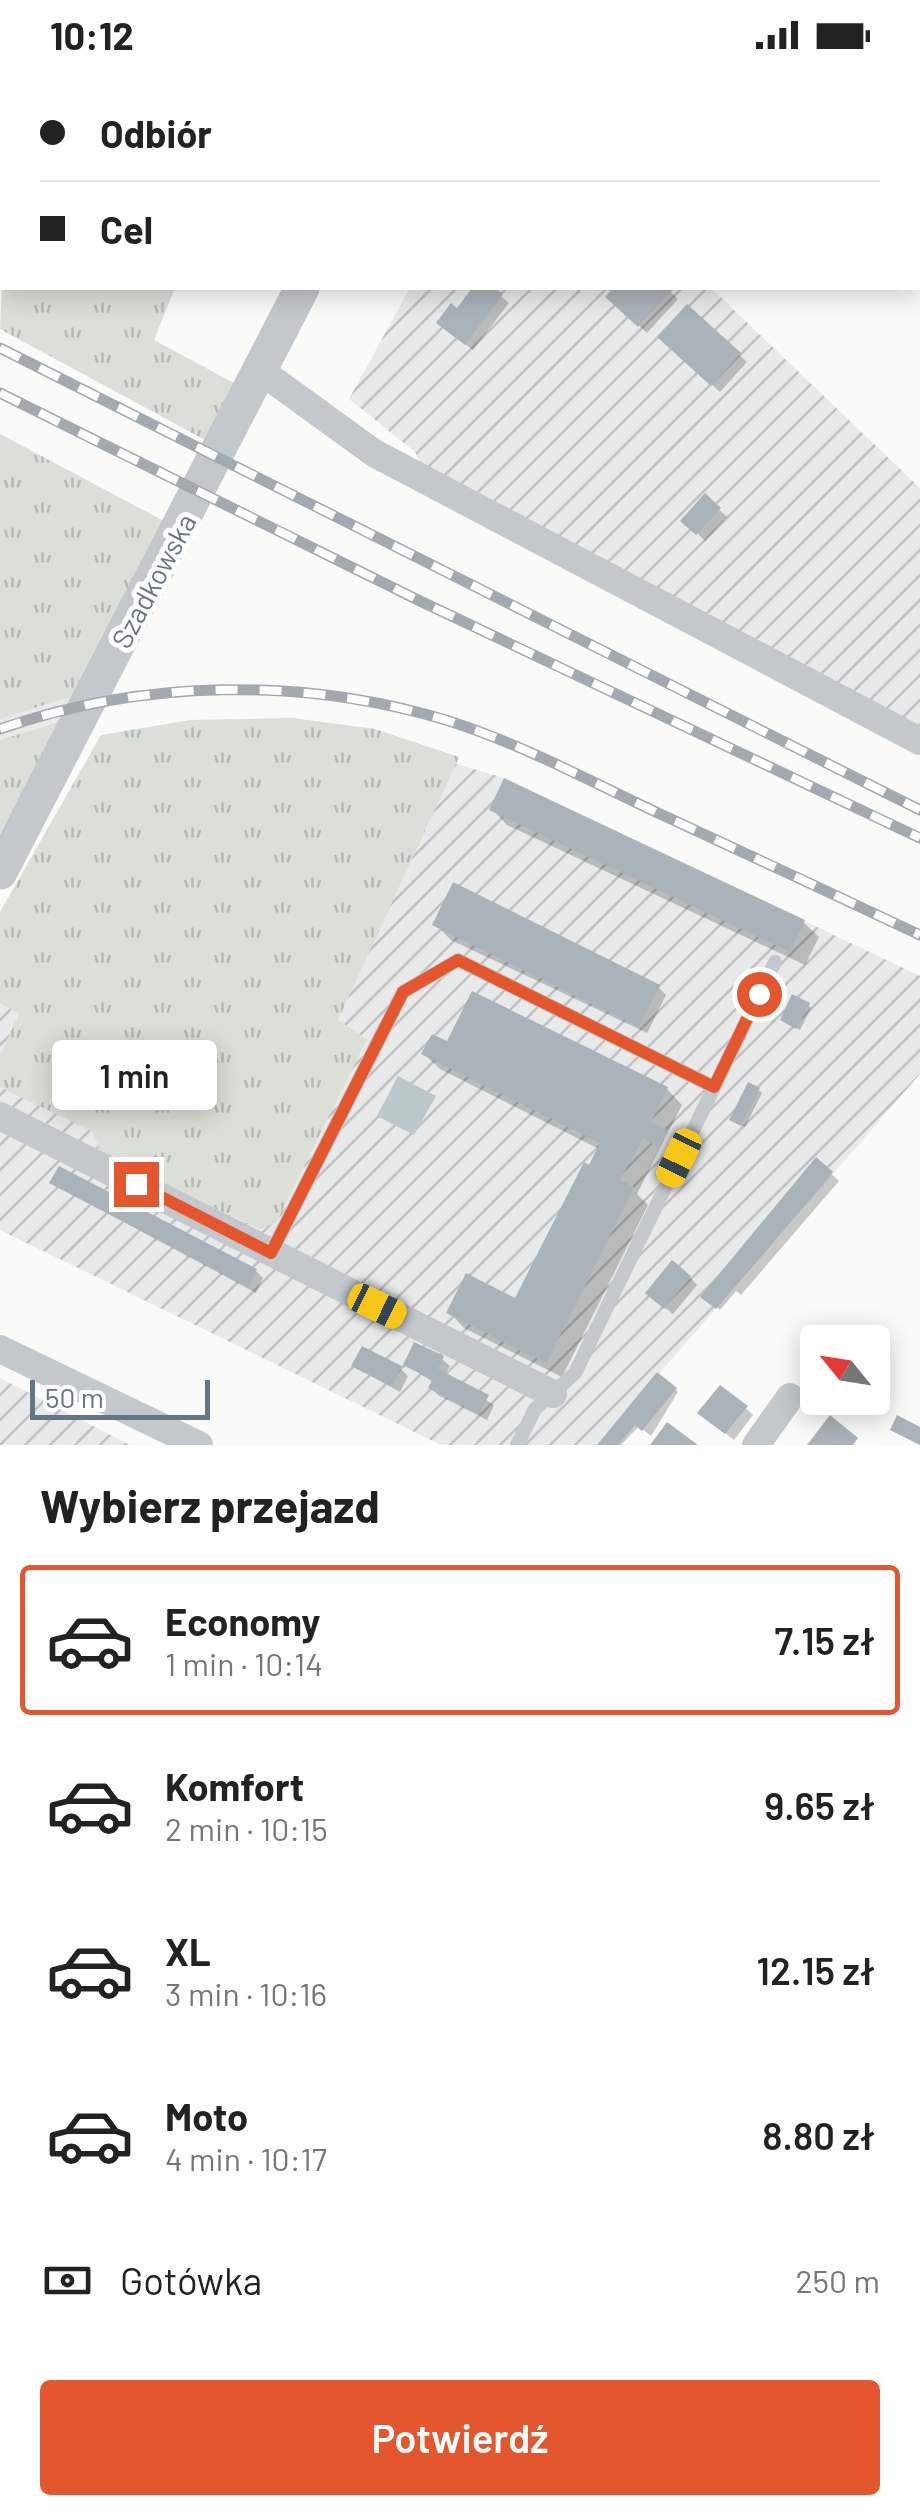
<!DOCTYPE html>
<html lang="pl">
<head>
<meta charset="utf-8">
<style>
  :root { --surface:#fff; --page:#f6f6f6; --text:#222; --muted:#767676; --line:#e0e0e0; --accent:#e4572e }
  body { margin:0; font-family:Barlow,sans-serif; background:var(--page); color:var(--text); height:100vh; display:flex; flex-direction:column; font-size:38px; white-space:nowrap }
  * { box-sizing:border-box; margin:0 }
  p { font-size:32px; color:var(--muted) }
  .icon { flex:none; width:55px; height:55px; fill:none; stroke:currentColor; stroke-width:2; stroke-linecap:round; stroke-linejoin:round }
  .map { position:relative; height:1375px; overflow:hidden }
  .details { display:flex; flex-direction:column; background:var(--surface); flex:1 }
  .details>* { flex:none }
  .top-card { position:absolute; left:0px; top:0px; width:920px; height:220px; box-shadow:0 5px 25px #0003; display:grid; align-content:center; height:220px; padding:0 40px; background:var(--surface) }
  .needle { width:65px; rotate:300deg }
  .buttons { position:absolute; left:800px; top:1255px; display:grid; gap:20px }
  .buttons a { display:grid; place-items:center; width:90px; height:90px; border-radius:10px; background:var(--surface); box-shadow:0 5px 25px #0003; font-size:50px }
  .scale { position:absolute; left:30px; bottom:25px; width:180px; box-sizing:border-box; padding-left:10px; border:5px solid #657683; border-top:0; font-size:28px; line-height:35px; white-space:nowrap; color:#657683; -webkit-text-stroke:8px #fff; paint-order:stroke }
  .end { position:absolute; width:45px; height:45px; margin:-22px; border:12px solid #e4572e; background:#fff; box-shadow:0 0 0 5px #fff }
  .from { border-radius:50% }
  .bubble { position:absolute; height:70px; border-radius:10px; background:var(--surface); box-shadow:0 5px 25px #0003; font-size:32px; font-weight:600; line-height:70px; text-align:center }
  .car { position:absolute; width:30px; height:60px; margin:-30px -15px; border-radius:12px; box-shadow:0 0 8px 2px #0007; background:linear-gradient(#f5c518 24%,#345 0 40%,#f5c518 0 76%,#345 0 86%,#f5c518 0) }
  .top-card b { display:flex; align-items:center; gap:35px; height:95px; font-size:38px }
  .top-card b+b { border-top:2px solid var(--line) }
  .top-card i { width:25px; height:25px; background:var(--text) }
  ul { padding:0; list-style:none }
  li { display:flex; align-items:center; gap:30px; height:150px; margin:0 20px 15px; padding:0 20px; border:5px solid transparent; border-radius:10px }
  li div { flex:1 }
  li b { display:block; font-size:38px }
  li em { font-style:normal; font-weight:600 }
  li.selected { border-color:var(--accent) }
  li>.icon { width:90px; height:90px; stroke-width:1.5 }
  h2 { padding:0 40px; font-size:45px; line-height:120px }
  .pay { display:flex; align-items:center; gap:25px; height:110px; padding:0 40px; font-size:38px }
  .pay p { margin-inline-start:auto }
  .action { display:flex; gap:20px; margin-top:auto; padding:20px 40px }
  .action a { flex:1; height:115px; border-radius:10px; background:var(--accent); color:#fff; font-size:40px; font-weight:600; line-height:115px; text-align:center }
  .status { display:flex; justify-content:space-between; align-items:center; height:70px; padding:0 50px; background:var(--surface); direction:ltr }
  .status svg { height:28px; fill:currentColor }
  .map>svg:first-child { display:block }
  .built { fill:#e8e9e9 }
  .industrial { fill:url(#industrial-furrows) }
  .grass { fill:url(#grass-tufts) }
  .water { fill:#bbc7cb }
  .shadow { fill:#0003 }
  .building { fill:#aab3b9 }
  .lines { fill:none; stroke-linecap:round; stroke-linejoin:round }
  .service { stroke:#c3c8cc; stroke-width:14 }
  .minor { stroke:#c3c8cc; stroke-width:28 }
  .tertiary { stroke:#c3c8cc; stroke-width:35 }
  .rail-casing { stroke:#a2aab0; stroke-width:11 }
  .rail { stroke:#fff; stroke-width:8; stroke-dasharray:22; stroke-linecap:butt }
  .route { stroke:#e4572e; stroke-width:12 }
  .labels { text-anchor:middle; stroke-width:10; stroke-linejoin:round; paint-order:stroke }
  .street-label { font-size:28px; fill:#657683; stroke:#fff }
</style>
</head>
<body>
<div class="status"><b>10:12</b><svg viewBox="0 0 49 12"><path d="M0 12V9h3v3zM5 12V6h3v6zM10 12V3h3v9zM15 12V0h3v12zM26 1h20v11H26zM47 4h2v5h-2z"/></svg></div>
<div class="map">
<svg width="920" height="1375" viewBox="0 0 920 1375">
  <defs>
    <pattern id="industrial-furrows" width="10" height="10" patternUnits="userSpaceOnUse" patternTransform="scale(2.5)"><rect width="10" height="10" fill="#e8e9e9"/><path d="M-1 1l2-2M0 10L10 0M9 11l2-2" fill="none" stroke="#c0c1c2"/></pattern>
    <pattern id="grass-tufts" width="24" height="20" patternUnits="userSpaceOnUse" patternTransform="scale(2.5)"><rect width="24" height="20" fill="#dadfd7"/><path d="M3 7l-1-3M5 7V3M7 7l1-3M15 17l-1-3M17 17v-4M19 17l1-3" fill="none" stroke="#b4b9b4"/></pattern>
  </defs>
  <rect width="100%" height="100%" fill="#fafaf8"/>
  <path class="built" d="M0,0H81L2,2L0,162Z
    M73,626L61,651L0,670V649Z"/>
  <path class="industrial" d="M410,218H711L920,418V662L422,395L415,382L349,329Z
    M386,673L504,708L920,906V1004L597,1375H441L0,1160V932Z
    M0,1308L130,1375H0Z"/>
  <path class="grass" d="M2,213V218H175L154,270L234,313L205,370L0,259Z
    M0,364L164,451L73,626L0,649Z
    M292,648L375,659L459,687L338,950L367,969L276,1153L260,1159L102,1087L93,1062L0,1017V986L19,944L0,933V842L101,665L190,650Z
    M61,651L0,763V670Z"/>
  <path class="water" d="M398,1006L436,1026L414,1065L377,1046Z"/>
  <path class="shadow" d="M475,218H491L509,233L473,280L447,260Z
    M616,218H666L678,229L647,263L608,227Z
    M688,237L747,292L720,322L660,267Z
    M705,426L727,447L705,471L684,450Z
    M492,739L803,852L819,867L805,895L507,755Z
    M435,854L658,917L666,925L647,963L451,870Z
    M808,935L811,938L800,960L786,952Z
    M448,974L667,1019L682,1035L637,1124L648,1135L562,1307L464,1258L449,1242L516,1232L599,1079L440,999L424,984Z
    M759,1020L762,1023L745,1057L736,1053Z
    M817,1091L839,1111L741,1225L736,1221L720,1240L704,1226Z
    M52,1113L256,1201L263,1208L256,1223Z
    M690,1207L697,1215L673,1244L655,1230Z
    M442,1289L450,1296L445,1305L494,1335L487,1350L438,1325L431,1317L433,1312L406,1295Z
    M354,1296L400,1298L408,1306L400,1322Z
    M658,1305L678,1322L651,1366L639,1356L621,1375H600Z
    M746,1338L753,1345L734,1370L708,1350Z"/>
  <path class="building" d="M472,218H495L503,224L465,275L436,253L451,233L457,238Z
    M613,218H670L673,220L638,257L605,227Z
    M687,234L741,283L711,316L657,267Z
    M705,423L721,438L696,465L680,451Z
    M504,708L805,850L790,882L489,740Z
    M453,812L660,915L639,957L432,855Z
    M472,921L668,1017L651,1052L666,1059L658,1077L643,1069L631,1089L620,1110L634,1117L546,1293L446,1243L466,1203L515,1228L584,1092L589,1095L600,1073L421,984L432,964L447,971Z
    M792,924L810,933L796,959L780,950Z
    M748,1012L760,1018L741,1056L729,1050Z
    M816,1087L833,1102L716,1239L700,1227Z
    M59,1096L257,1199L248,1217L49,1113Z
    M672,1190L691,1206L664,1239L645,1223Z
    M414,1272L444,1286L438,1299L489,1325L479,1344L428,1318L432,1310L403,1295Z
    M362,1276L402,1296L392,1317L351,1296Z
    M657,1302L677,1318L642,1361L635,1355L618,1375H597Z
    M720,1315L748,1336L725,1364L697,1343Z
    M830,1345L858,1368L853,1375H807Z
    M897,1345L920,1357V1375L890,1360Z
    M667,1352L698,1375H650Z"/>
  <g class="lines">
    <path class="service" d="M389,0L390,2
      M271,1183L403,922L458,890L714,1017
      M517,1375L535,1339L575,1303L775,892"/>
    <path class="minor" d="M261,301L374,383L920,671
      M0,1046L553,1324
      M0,1279L199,1375
      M756,1375L790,1327"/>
    <path class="tertiary" d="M287,0L289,2
      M0,802L302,218"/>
    <defs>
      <path id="rail" d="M51,2L52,0
        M70,2L71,0
        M0,8L2,3
        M0,104L2,99
        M0,141L2,136
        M0,278L920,740
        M0,323L420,531L920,768
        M0,659C143,609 304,607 449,651C521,674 590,711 658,743C745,783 833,824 920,865"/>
    </defs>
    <use href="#rail" class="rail-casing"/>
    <use href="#rail" class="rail"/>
  </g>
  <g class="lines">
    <path class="route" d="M136,1114L271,1183L403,922L458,890L714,1017L759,924"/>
  </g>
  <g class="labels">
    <g class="street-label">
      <text transform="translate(154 511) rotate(-62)" y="10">Szadkowska</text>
    </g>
  </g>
</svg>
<div class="buttons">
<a><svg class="needle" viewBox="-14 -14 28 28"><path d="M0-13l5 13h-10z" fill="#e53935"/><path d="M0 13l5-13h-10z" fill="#767676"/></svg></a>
</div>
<div class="scale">50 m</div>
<i class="end from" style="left:759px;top:924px"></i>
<i class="end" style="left:136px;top:1114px"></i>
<div class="bubble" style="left:52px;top:970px;width:165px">1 min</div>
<i class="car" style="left:679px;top:1088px;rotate:206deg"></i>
<i class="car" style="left:377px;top:1236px;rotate:116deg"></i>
<div class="top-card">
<b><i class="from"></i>Odbiór</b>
<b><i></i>Cel</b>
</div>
</div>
<section class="details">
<h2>Wybierz przejazd</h2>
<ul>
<li class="selected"><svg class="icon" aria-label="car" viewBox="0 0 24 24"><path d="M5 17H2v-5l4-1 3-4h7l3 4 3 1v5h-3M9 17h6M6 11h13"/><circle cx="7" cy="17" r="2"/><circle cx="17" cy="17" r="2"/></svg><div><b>Economy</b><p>1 min · 10:14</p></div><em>7.15 zł</em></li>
<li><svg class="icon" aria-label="car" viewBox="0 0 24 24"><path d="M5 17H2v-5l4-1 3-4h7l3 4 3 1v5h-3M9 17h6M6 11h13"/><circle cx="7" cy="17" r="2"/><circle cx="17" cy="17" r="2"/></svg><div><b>Komfort</b><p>2 min · 10:15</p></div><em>9.65 zł</em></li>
<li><svg class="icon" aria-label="car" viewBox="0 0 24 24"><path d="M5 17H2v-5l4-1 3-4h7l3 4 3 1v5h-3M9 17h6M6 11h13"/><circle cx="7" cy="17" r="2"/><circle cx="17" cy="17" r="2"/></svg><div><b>XL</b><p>3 min · 10:16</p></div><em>12.15 zł</em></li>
<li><svg class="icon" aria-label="car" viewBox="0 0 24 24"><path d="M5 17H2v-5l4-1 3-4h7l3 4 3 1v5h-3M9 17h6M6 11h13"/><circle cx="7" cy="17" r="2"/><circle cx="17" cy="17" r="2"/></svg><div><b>Moto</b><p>4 min · 10:17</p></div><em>8.80 zł</em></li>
</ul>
<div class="pay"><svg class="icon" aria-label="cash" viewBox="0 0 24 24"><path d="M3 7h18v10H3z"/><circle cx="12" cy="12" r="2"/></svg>Gotówka<p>250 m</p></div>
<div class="action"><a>Potwierdź</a></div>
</section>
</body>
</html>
